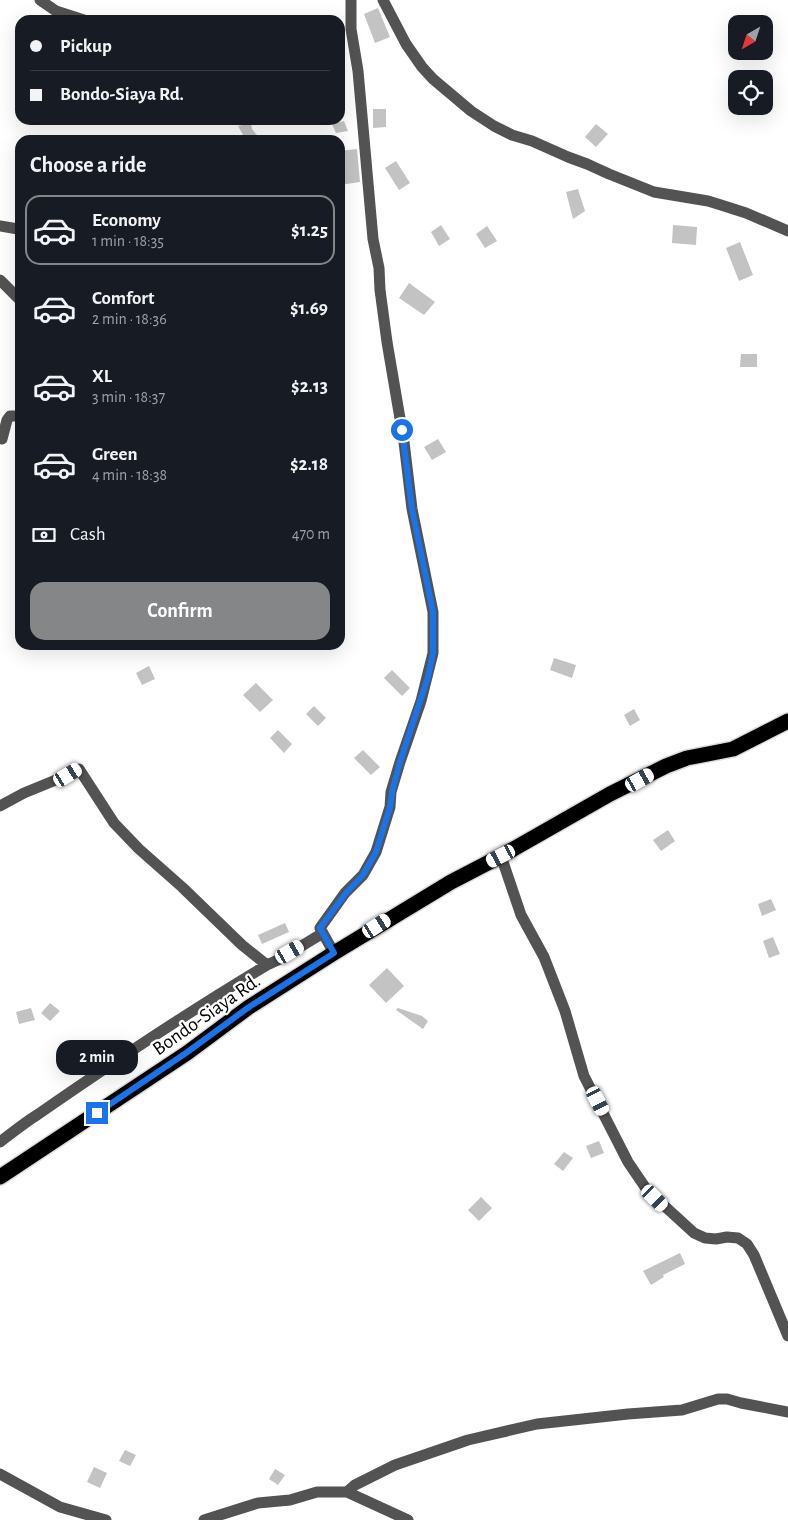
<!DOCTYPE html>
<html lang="en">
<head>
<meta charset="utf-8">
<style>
  :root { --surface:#171b24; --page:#20242c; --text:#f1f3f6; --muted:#9ea1a6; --line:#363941; --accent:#858687 }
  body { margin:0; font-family:"Alegreya Sans",sans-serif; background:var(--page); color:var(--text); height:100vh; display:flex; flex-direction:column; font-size:19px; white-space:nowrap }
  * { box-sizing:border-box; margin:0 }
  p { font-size:16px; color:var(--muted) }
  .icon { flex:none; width:28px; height:28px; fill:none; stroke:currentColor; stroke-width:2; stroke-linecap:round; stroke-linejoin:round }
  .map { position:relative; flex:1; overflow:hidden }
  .details { position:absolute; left:15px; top:135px; width:330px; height:515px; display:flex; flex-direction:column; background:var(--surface); border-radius:15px; box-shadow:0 5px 20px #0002 }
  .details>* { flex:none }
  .top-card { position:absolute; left:15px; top:15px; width:330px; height:110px; border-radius:15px; box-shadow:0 5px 20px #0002; display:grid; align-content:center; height:110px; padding:0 15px; background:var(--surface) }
  .needle { width:32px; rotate:219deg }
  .buttons { position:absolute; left:728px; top:15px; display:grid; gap:10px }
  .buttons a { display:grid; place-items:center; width:45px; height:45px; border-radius:10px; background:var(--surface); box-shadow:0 5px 20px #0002; font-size:25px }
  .end { position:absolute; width:22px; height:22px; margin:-11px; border:6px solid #1a73e8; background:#fff; box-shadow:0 0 0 2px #fff }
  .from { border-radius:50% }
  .bubble { position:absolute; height:35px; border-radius:15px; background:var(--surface); box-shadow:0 5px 20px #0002; font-size:16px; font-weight:600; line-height:35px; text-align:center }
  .car { position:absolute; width:15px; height:30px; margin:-15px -8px; border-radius:6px; box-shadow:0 0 4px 1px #0007; background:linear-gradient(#fff 24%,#345 0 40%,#fff 0 76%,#345 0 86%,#fff 0) }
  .top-card b { display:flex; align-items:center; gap:18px; height:48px; font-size:19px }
  .top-card b+b { border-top:1px solid var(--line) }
  .top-card i { width:12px; height:12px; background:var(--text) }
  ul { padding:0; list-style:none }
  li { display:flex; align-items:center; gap:15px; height:70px; margin:0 10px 8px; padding:0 5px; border:2px solid transparent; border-radius:15px }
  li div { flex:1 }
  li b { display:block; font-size:19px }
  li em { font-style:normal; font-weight:600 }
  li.current { border-color:var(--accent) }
  li>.icon { width:45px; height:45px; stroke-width:1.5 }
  h2 { padding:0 15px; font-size:22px; line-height:60px }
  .pay { display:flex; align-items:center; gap:12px; height:55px; padding:0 15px; font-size:19px }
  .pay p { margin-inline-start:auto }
  .button { display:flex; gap:10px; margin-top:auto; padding:10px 15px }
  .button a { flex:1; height:58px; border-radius:15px; background:var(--accent); color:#fff; font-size:20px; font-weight:600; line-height:58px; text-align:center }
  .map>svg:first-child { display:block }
  .building { fill:#c3c3c3 }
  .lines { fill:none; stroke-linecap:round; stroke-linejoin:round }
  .highway-casing { stroke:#dbdbdb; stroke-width:18 }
  .minor { stroke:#535353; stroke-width:11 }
  .highway { stroke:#000; stroke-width:15 }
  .route { stroke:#1a73e8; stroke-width:6 }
  .labels { text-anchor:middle; stroke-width:4.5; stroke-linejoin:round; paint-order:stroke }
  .street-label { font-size:20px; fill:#000; stroke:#fff }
</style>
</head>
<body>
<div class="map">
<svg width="788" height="1520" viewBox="0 0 788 1520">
  <rect width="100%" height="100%" fill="#fff"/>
  <path class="building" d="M378,8L390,37L375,43L364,14Z
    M373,109H386V127L373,128Z
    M344,121L348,131L336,133L332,124Z
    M251,123L252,129L261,140H246L238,126Z
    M596,124L608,134L596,147L585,137Z
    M357,149L360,182L340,185V151Z
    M396,161L410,183L399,190L385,168Z
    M578,189L585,211L573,219L566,192Z
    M441,225L450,239L439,246L431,232Z
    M673,225L697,227L696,245L672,243Z
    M487,226L497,241L485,248L476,234Z
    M740,242L753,275L739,281L726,248Z
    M409,283L435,302L424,315L399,298Z
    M741,354H757V367H740Z
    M438,439L446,452L432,460L424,447Z
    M554,658L576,665L572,678L550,670Z
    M149,666L155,679L142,685L136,673Z
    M392,670L410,688L402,696L384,678Z
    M256,683L273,700L260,712L243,695Z
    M314,706L326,718L318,726L306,714Z
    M634,709L640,720L630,726L624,715Z
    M278,730L292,744L284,753L270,738Z
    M363,750L380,767L371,775L354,758Z
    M668,830L675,841L661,851L653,840Z
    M771,899L776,910L762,916L758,904Z
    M285,923L289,932L262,944L258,935Z
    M773,937L780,954L769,958L763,941Z
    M387,968L404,986L386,1003L369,985Z
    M50,1003L60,1011L50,1021L41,1013Z
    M31,1008L35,1020L19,1024L16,1012Z
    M398,1008L422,1016L428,1021L423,1029L396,1010Z
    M599,1141L604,1153L591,1158L586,1146Z
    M564,1152L573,1158L563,1171L554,1164Z
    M481,1197L492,1208L479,1221L468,1210Z
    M680,1253L685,1264L663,1275L664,1277L651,1285L643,1271Z
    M125,1450L136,1455L130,1466L119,1461Z
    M94,1467L107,1473L100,1488L87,1482Z
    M275,1469L285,1475L278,1485L269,1479Z"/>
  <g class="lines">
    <defs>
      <path id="highway" d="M0,1177L187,1053L249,1007L334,953L451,882L501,856L610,794L666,766L687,758L733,749L788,721"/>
    </defs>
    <use href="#highway" class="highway-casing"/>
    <path class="minor" d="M40,0L56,11L84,20
      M383,0L406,44L422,67L433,79L471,111L494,126L512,135L532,141L568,157L587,164L609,174L654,192L708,201L721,205L746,213L788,231
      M0,226L18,229L20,227
      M0,280L20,300
      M2,439L7,420L10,416H20
      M0,806L24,793L68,775L79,769L114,823L139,849L182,887L242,945L267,965L280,959L323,933
      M501,856L521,915L544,957L565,1011L584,1076L628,1162L647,1190L694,1233L705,1238L716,1239L727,1237L738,1238L747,1244L754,1255L788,1336
      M334,953L320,928L345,893L363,875L376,852L390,807L391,792L400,762L421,701L433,653V612L412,509L404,442L387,342L380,290L379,268L373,239L358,71L351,29V0
      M0,1142C12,1133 24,1123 37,1115C112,1063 188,1012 267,965
      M0,1474L60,1507L106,1520
      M347,1492L355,1485L395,1465L468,1440L537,1424L628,1414L682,1410L718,1399H727L741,1403L788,1412
      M204,1520L258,1503L290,1500L317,1492H347L408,1520"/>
    <use href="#highway" class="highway"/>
  </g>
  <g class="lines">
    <path class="route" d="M97,1113L186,1053L249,1007L334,953L320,928L346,893L363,875L376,852L390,807L392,792L400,762L428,677L433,653V612L412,509L402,430"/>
  </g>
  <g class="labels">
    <g class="street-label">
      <text transform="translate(206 1014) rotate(-35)" y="7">Bondo-Siaya Rd.</text>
    </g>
  </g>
</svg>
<div class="buttons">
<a><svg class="needle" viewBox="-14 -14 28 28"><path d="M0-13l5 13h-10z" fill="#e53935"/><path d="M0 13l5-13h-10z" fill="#9ea1a6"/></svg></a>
<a><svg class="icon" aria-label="locate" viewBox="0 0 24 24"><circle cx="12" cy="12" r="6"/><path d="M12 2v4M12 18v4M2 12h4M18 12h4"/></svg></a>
</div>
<i class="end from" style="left:402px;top:430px"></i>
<i class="end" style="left:97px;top:1113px"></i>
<div class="bubble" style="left:56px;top:1040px;width:82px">2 min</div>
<i class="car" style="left:68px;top:775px;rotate:59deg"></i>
<i class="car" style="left:640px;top:780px;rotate:61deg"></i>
<i class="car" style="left:501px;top:856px;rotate:243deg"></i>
<i class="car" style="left:377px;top:926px;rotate:58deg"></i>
<i class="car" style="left:290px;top:952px;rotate:60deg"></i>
<i class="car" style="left:598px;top:1101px;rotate:153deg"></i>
<i class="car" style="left:655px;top:1198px;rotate:135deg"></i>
<div class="top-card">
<b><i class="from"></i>Pickup</b>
<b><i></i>Bondo-Siaya Rd.</b>
</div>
<section class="details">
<h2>Choose a ride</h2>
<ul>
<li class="current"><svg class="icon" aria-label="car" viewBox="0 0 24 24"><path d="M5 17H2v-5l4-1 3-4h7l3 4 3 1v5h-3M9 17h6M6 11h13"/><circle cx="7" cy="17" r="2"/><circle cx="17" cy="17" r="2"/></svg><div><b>Economy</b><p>1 min · 18:35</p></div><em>$1.25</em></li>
<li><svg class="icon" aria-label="car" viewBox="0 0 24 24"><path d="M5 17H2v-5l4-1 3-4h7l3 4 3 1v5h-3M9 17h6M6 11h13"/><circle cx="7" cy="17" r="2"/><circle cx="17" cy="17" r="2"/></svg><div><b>Comfort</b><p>2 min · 18:36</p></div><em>$1.69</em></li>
<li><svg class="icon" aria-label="car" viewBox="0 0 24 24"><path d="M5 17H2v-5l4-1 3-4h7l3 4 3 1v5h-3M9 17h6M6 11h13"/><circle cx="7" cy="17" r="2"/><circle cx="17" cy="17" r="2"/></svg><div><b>XL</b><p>3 min · 18:37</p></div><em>$2.13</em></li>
<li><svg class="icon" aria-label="car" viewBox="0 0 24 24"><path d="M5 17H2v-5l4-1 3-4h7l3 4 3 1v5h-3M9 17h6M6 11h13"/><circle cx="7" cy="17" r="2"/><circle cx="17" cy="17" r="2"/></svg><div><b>Green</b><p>4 min · 18:38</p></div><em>$2.18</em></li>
</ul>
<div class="pay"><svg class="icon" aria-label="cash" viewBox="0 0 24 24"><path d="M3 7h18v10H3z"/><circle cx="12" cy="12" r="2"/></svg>Cash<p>470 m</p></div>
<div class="button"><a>Confirm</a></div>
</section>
</div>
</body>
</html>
